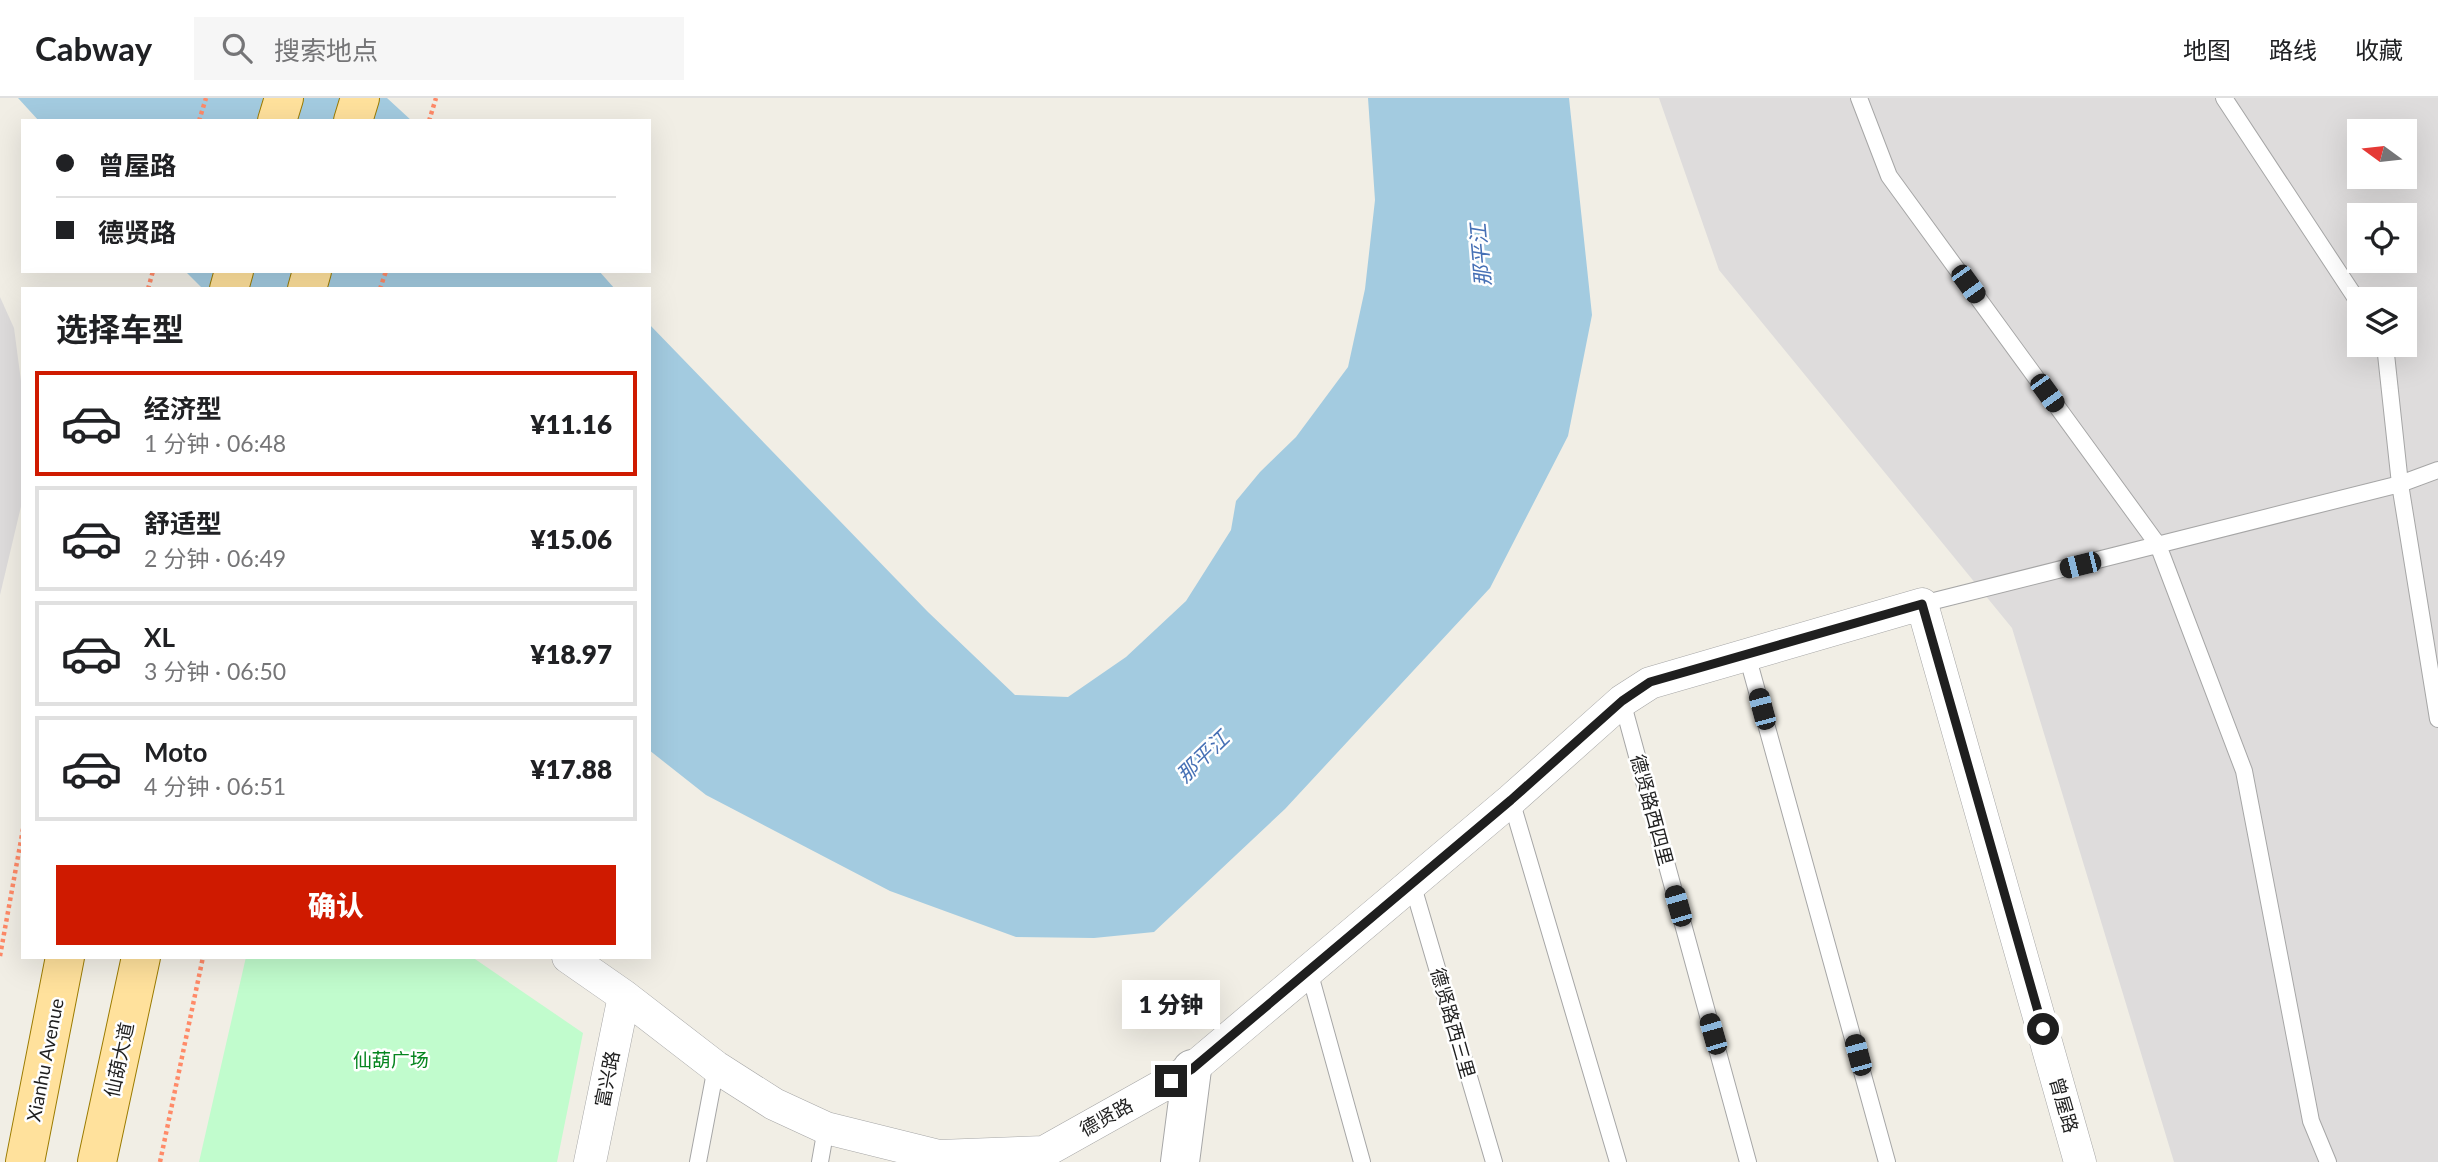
<!DOCTYPE html>
<html lang="zh">
<head>
<meta charset="utf-8">
<style>
  :root { --surface:#fff; --page:#f6f6f6; --text:#202124; --muted:#757577; --line:#e0e0e0; --accent:#cf1a00 }
  body { margin:0; font-family:Lato,"Noto Sans SC",sans-serif; background:var(--page); color:var(--text); height:100vh; display:flex; flex-direction:column; font-size:26px; white-space:nowrap }
  * { box-sizing:border-box; margin:0 }
  p { font-size:23px; color:var(--muted) }
  .icon { flex:none; width:38px; height:38px; fill:none; stroke:currentColor; stroke-width:2; stroke-linecap:round; stroke-linejoin:round }
  .map { position:relative; flex:1; overflow:hidden }
  .details { position:absolute; left:21px; top:189px; width:630px; height:672px; display:flex; flex-direction:column; background:var(--surface); border-radius:0px; box-shadow:0 7px 28px #0002 }
  .details>* { flex:none }
  .top-card { position:absolute; left:21px; top:21px; width:630px; height:154px; border-radius:0px; box-shadow:0 7px 28px #0002; display:grid; align-content:center; height:154px; padding:0 35px; background:var(--surface) }
  .needle { width:46px; rotate:285deg }
  .buttons { position:absolute; left:2347px; top:21px; display:grid; gap:14px }
  .buttons a { display:grid; place-items:center; width:70px; height:70px; border-radius:0px; background:var(--surface); box-shadow:0 7px 28px #0002; font-size:35px }
  .end { position:absolute; width:32px; height:32px; margin:-16px; border:9px solid #1f1f1f; background:#fff; box-shadow:0 0 0 4px #fff }
  .from { border-radius:50% }
  .bubble { position:absolute; height:49px; border-radius:0px; background:var(--surface); box-shadow:0 7px 28px #0002; font-size:23px; font-weight:800; line-height:49px; text-align:center }
  .car { position:absolute; width:21px; height:42px; margin:-21px -10px; border-radius:9px; box-shadow:0 0 5px 2px #0007; background:linear-gradient(#222 24%,#8ab4d8 0 40%,#222 0 76%,#8ab4d8 0 86%,#222 0) }
  .top-card b { display:flex; align-items:center; gap:24px; height:66px; font-size:26px }
  .top-card b+b { border-top:2px solid var(--line) }
  .top-card i { width:18px; height:18px; background:var(--text) }
  ul { padding:0; list-style:none }
  li { display:flex; align-items:center; gap:21px; height:105px; margin:0 14px 10px; padding:0 21px; border:4px solid var(--line); border-radius:0px }
  li div { flex:1 }
  li b { display:block; font-size:26px }
  li em { font-style:normal; font-weight:800 }
  li.selected { border-color:var(--accent) }
  li>.icon { width:63px; height:63px; stroke-width:1.5 }
  h2 { padding:0 35px; font-size:32px; line-height:84px }
  .button { display:flex; gap:14px; margin-top:auto; padding:14px 35px }
  .button a { flex:1; height:80px; border-radius:0px; background:var(--accent); color:#fff; font-size:28px; font-weight:800; line-height:80px; text-align:center }
  header { display:flex; align-items:center; gap:42px; box-sizing:border-box; height:98px; padding:0 35px; background:var(--surface); border-bottom:2px solid var(--line) }
  header strong { font-size:33px }
  nav { display:flex; gap:38px; margin-inline-start:auto; font-size:24px }
  .search { width:490px; height:63px; background:var(--page); display:flex; align-items:center; gap:18px; box-sizing:border-box; padding:0 24px; border-radius:0px; color:var(--muted); font-size:26px }
  .map>svg:first-child { display:block }
  .residential { fill:#dedcdc; fill-rule:evenodd }
  .park { fill:#c1fccd }
  .water { fill:#a3cbe0 }
  .lines { fill:none; stroke-linecap:round; stroke-linejoin:round }
  .service-casing { stroke:#a6a6a6; stroke-width:18 }
  .minor-casing { stroke:#a6a6a6; stroke-width:33 }
  .tertiary-casing { stroke:#a6a6a6; stroke-width:40 }
  .primary-casing { stroke:#9b7b00; stroke-width:40 }
  .path { stroke:#ff8a68; stroke-width:4.5; stroke-dasharray:3.5 3.5; stroke-linecap:butt }
  .service { stroke:#fff; stroke-width:16 }
  .minor { stroke:#fff; stroke-width:32 }
  .tertiary { stroke:#fff; stroke-width:38 }
  .primary { stroke:#ffe19c; stroke-width:38 }
  .route { stroke:#1f1f1f; stroke-width:9 }
  .labels { text-anchor:middle; stroke-width:5; stroke-linejoin:round; paint-order:stroke }
  .street-label { font-size:19px; fill:#1f1f1f; stroke:#fff }
  .park-label { font-size:19px; fill:#068520; stroke:#fff }
  .water-label { font-size:21px; font-style:italic; fill:#4670b5; stroke:#fff }
</style>
</head>
<body>
<header>
<strong>Cabway</strong>
<div class="search"><svg class="icon" aria-label="search" viewBox="0 0 24 24"><circle cx="10" cy="10" r="6"/><path d="M15 15l6 6"/></svg>搜索地点</div>
<nav><a>地图</a><a>路线</a><a>收藏</a></nav>
</header>
<div class="map">
<svg width="2438" height="1064" viewBox="0 0 2438 1064">
  <rect width="100%" height="100%" fill="#f1eee5"/>
  <path class="residential" d="M1659,0H2438V1064H2174L2012,530L1719,172ZM2359,33H2404V79H2359ZM2359,117H2404V163H2359ZM2359,201H2404V247H2359Z
    M0,199L14,230L23,298V400L0,497Z"/>
  <path class="park" d="M246,859H472L583,935L557,1064H199Z"/>
  <path class="water" d="M18,0H387L412,23H39Z
    M1368,0H1569L1592,217L1568,338L1490,490L1285,711L1154,834L1094,840L1016,839L890,793L706,697L649,652V226L928,514L1015,597L1068,599L1126,559L1186,503L1231,432L1236,403L1260,374L1296,339L1348,269L1365,191L1375,102Z
    M185,173H599L615,191H203Z"/>
  <g class="lines">
    <defs>
      <path id="service" d="M1859,0L1889,78L2158,447L2244,673L2311,1023L2328,1064
        M2224,0L2359,205
        M2385,247L2400,386L2438,621
        M1922,506L2400,386L2438,372
        M1747,557L1887,1064
        M1622,603L1748,1064
        M1511,702L1618,1064
        M1412,785L1494,1064
        M1309,873L1362,1064
        M698,1064L716,969
        M820,1064L826,1030"/>
      <path id="minor" d="M568,859L624,898L716,969L774,1006L826,1030L939,1058L1044,1054L1192,971L1511,702L1622,603L1650,585L1922,506L2080,1064
        M590,1064L624,898"/>
      <path id="tertiary" d="M1180,1064L1192,971"/>
      <path id="primary" d="M277,23L284,0
        M353,23L360,0
        M229,191L234,173
        M307,191L312,173
        M25,1064L65,859
        M97,1064L141,859"/>
    </defs>
    <use href="#service" class="service-casing"/>
    <use href="#minor" class="minor-casing"/>
    <use href="#tertiary" class="tertiary-casing"/>
    <use href="#primary" class="primary-casing"/>
    <path class="path" d="M199,23L206,0
      M429,23L436,0
      M148,191L153,173
      M380,191L386,173
      M0,858L23,731
      M160,1064L203,859"/>
    <use href="#service" class="service"/>
    <use href="#minor" class="minor"/>
    <use href="#tertiary" class="tertiary"/>
    <use href="#primary" class="primary"/>
  </g>
  <g class="lines">
    <path class="route" d="M1171,983L1192,971L1511,702L1622,603L1650,584L1922,506L2043,931"/>
  </g>
  <g class="labels">
    <g class="street-label">
      <text transform="translate(1652 712) rotate(75)" y="7">德贤路西四里</text>
      <text transform="translate(1453 925) rotate(74)" y="7">德贤路西三里</text>
      <text transform="translate(45 962) rotate(-79)" y="7">Xianhu Avenue</text>
      <text transform="translate(119 962) rotate(-78)" y="7">仙葫大道</text>
      <text transform="translate(607 981) rotate(-79)" y="7">富兴路</text>
      <text transform="translate(2064 1007) rotate(74)" y="7">曾屋路</text>
      <text transform="translate(1106 1019) rotate(-29)" y="7">德贤路</text>
    </g>
    <g class="park-label">
      <text x="391" y="969">仙葫广场</text>
    </g>
    <g class="water-label">
      <text transform="translate(1481 157) rotate(-95)" y="7">那平江</text>
      <text transform="translate(1203 659) rotate(-44)" y="7">那平江</text>
    </g>
  </g>
</svg>
<div class="buttons">
<a><svg class="needle" viewBox="-14 -14 28 28"><path d="M0-13l5 13h-10z" fill="#e53935"/><path d="M0 13l5-13h-10z" fill="#757577"/></svg></a>
<a><svg class="icon" aria-label="locate" viewBox="0 0 24 24"><circle cx="12" cy="12" r="6"/><path d="M12 2v4M12 18v4M2 12h4M18 12h4"/></svg></a>
<a><svg class="icon" aria-label="layers" viewBox="0 0 24 24"><path d="M12 4l9 5-9 5-9-5zM3 14l9 5 9-5"/></svg></a>
</div>
<i class="end from" style="left:2043px;top:931px"></i>
<i class="end" style="left:1171px;top:983px"></i>
<div class="bubble" style="left:1122px;top:882px;width:98px">1 分钟</div>
<i class="car" style="left:1968px;top:186px;rotate:144deg"></i>
<i class="car" style="left:2047px;top:295px;rotate:144deg"></i>
<i class="car" style="left:2080px;top:467px;rotate:256deg"></i>
<i class="car" style="left:1762px;top:611px;rotate:345deg"></i>
<i class="car" style="left:1678px;top:808px;rotate:344deg"></i>
<i class="car" style="left:1713px;top:936px;rotate:344deg"></i>
<i class="car" style="left:1858px;top:957px;rotate:345deg"></i>
<div class="top-card">
<b><i class="from"></i>曾屋路</b>
<b><i></i>德贤路</b>
</div>
<section class="details">
<h2>选择车型</h2>
<ul>
<li class="selected"><svg class="icon" aria-label="car" viewBox="0 0 24 24"><path d="M5 17H2v-5l4-1 3-4h7l3 4 3 1v5h-3M9 17h6M6 11h13"/><circle cx="7" cy="17" r="2"/><circle cx="17" cy="17" r="2"/></svg><div><b>经济型</b><p>1 分钟 · 06:48</p></div><em>¥11.16</em></li>
<li><svg class="icon" aria-label="car" viewBox="0 0 24 24"><path d="M5 17H2v-5l4-1 3-4h7l3 4 3 1v5h-3M9 17h6M6 11h13"/><circle cx="7" cy="17" r="2"/><circle cx="17" cy="17" r="2"/></svg><div><b>舒适型</b><p>2 分钟 · 06:49</p></div><em>¥15.06</em></li>
<li><svg class="icon" aria-label="car" viewBox="0 0 24 24"><path d="M5 17H2v-5l4-1 3-4h7l3 4 3 1v5h-3M9 17h6M6 11h13"/><circle cx="7" cy="17" r="2"/><circle cx="17" cy="17" r="2"/></svg><div><b>XL</b><p>3 分钟 · 06:50</p></div><em>¥18.97</em></li>
<li><svg class="icon" aria-label="car" viewBox="0 0 24 24"><path d="M5 17H2v-5l4-1 3-4h7l3 4 3 1v5h-3M9 17h6M6 11h13"/><circle cx="7" cy="17" r="2"/><circle cx="17" cy="17" r="2"/></svg><div><b>Moto</b><p>4 分钟 · 06:51</p></div><em>¥17.88</em></li>
</ul>
<div class="button"><a>确认</a></div>
</section>
</div>
</body>
</html>
